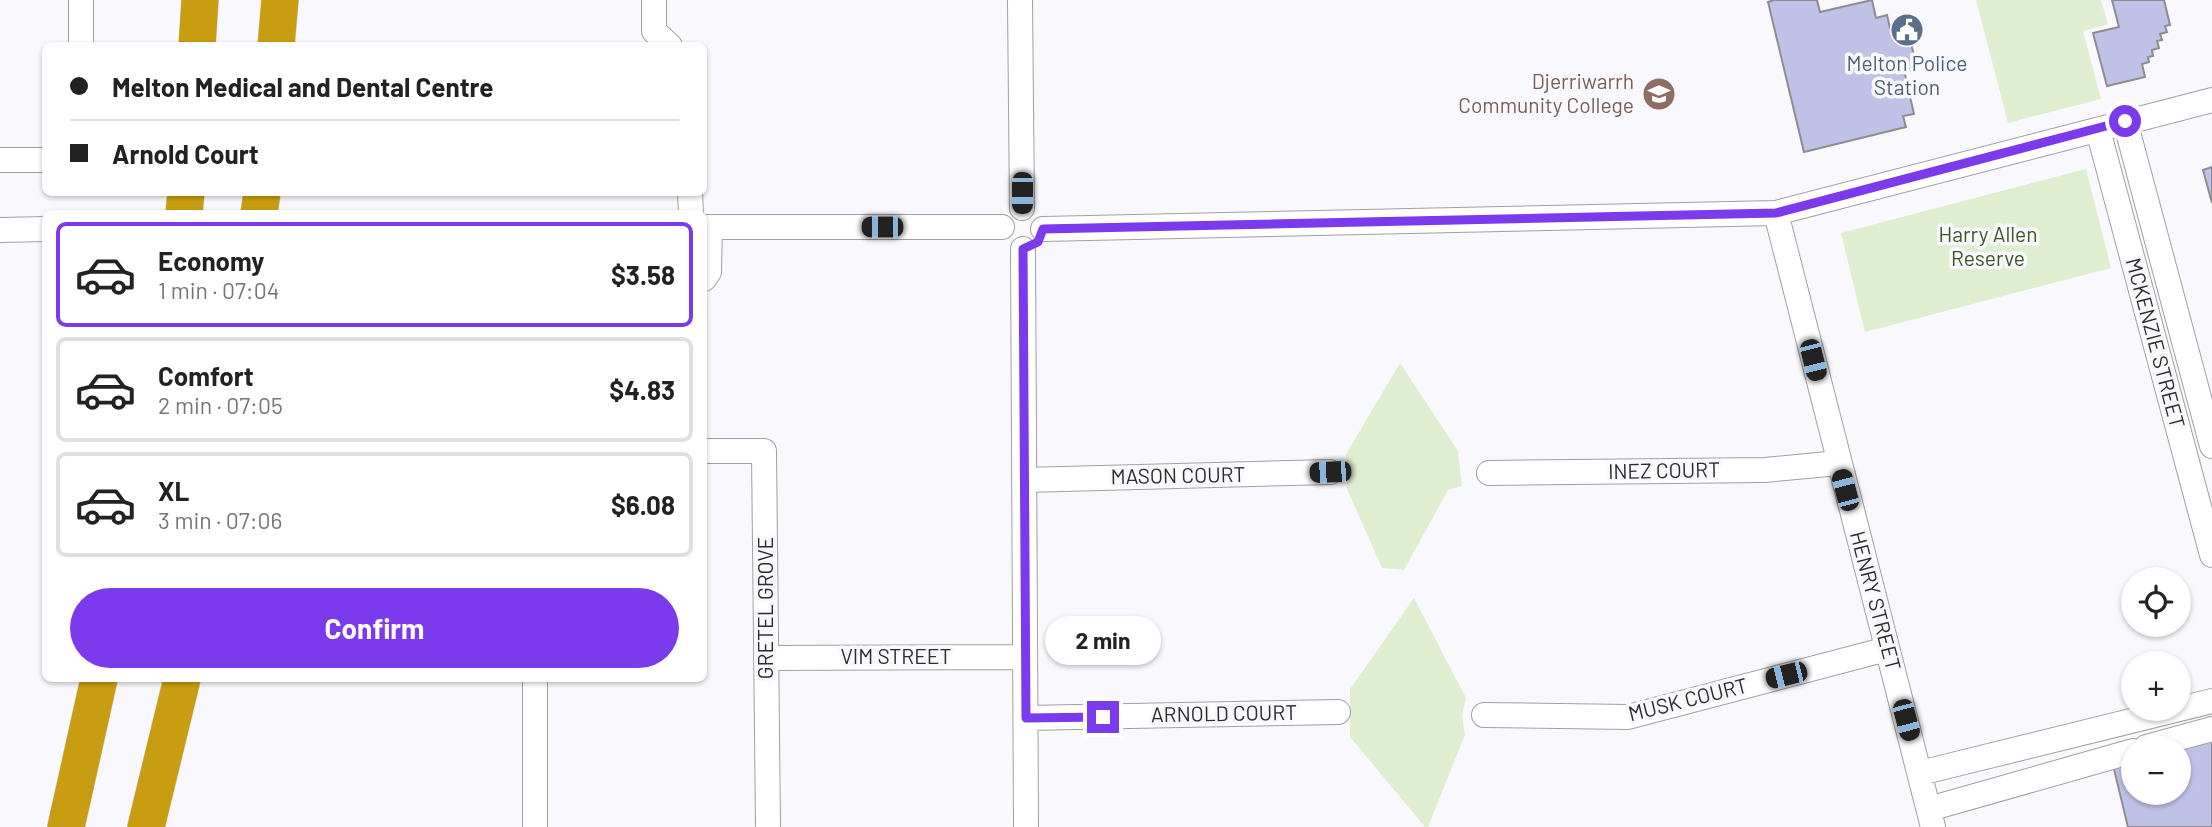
<!DOCTYPE html>
<html lang="en">
<head>
<meta charset="utf-8">
<style>
  :root { --surface:#fff; --page:#f6f6f6; --text:#222; --muted:#767676; --line:#e0e0e0; --accent:#7c3aed }
  body { margin:0; font-family:Barlow,sans-serif; background:var(--page); color:var(--text); height:100vh; display:flex; flex-direction:column; font-size:26px; white-space:nowrap }
  * { box-sizing:border-box; margin:0 }
  p { font-size:23px; color:var(--muted) }
  .icon { flex:none; width:38px; height:38px; fill:none; stroke:currentColor; stroke-width:2; stroke-linecap:round; stroke-linejoin:round }
  .map { position:relative; flex:1; overflow:hidden }
  .sheet { position:absolute; left:42px; top:210px; width:665px; height:472px; display:flex; flex-direction:column; background:var(--surface); border-radius:10px; box-shadow:0 2px 5px #0004 }
  .sheet>* { flex:none }
  .banner { position:absolute; left:42px; top:42px; width:665px; height:154px; border-radius:10px; box-shadow:0 2px 5px #0004; display:grid; align-content:center; height:154px; padding:0 28px; background:var(--surface) }
  .fabs { position:absolute; left:2121px; top:567px; display:grid; gap:14px }
  .fabs a { display:grid; place-items:center; width:70px; height:70px; border-radius:50%; background:var(--surface); box-shadow:0 2px 5px #0004; font-size:35px }
  .end { position:absolute; width:32px; height:32px; margin:-16px; border:9px solid #7c3aed; background:#fff; box-shadow:0 0 0 4px #fff }
  .from { border-radius:50% }
  .bubble { position:absolute; height:49px; border-radius:24px; background:var(--surface); box-shadow:0 2px 5px #0004; font-size:23px; font-weight:700; line-height:49px; text-align:center }
  .car { position:absolute; width:21px; height:42px; margin:-21px -10px; border-radius:9px; box-shadow:0 0 5px 2px #0007; background:linear-gradient(#222 24%,#8ab4d8 0 40%,#222 0 76%,#8ab4d8 0 86%,#222 0) }
  .banner b { display:flex; align-items:center; gap:24px; height:66px; font-size:26px }
  .banner b+b { border-top:2px solid var(--line) }
  .banner i { width:18px; height:18px; background:var(--text) }
  ul { padding:12px 0 0; list-style:none }
  li { display:flex; align-items:center; gap:21px; height:105px; margin:0 14px 10px; padding:0 14px; border:4px solid var(--line); border-radius:10px }
  li div { flex:1 }
  li b { display:block; font-size:26px }
  li em { font-style:normal; font-weight:700 }
  li.current { border-color:var(--accent) }
  li>.icon { width:63px; height:63px; stroke-width:1.5 }
  .cta { display:flex; gap:14px; margin-top:auto; padding:14px 28px }
  .cta a { flex:1; height:80px; border-radius:42px; background:var(--accent); color:#fff; font-size:28px; font-weight:700; line-height:80px; text-align:center }
  .map>svg:first-child { display:block }
  .green { fill:#dfeed0 }
  .building { fill:#c0c1e7; stroke:#8d8d90; stroke-width:2 }
  .lines { fill:none; stroke-linecap:round; stroke-linejoin:round }
  .minor-casing { stroke:#a0a0a3; stroke-width:26 }
  .highway-casing { stroke:#d5d5d5; stroke-width:38 }
  .minor { stroke:#fff; stroke-width:24 }
  .highway { stroke:#c99d11; stroke-width:37 }
  .route { stroke:#7c3aed; stroke-width:9 }
  .labels { text-anchor:middle; stroke-width:7; stroke-linejoin:round; paint-order:stroke }
  .service-label { font-size:21px; fill:#4e5e75; stroke:#f9f9fd }
  .education-label { font-size:21px; fill:#785e54; stroke:#f9f9fd; text-anchor:end }
  .park-label { font-size:21px; fill:#3f5520; stroke:#f9f9fd }
  .street-label { font-size:21px; fill:#2c2c2d; stroke:#f9f9fd }
</style>
</head>
<body>
<div class="map">
<svg width="2212" height="827" viewBox="0 0 2212 827">
  <rect width="100%" height="100%" fill="#f9f9fd"/>
  <path class="green" d="M1976,0H2101L2108,24L2083,31L2101,99L2008,123Z
    M2086,169L2111,268L1865,332L1841,233Z
    M1400,363L1458,451L1462,486L1448,490L1404,570L1382,568L1347,489L1346,454Z
    M1414,598L1466,698L1462,715L1465,735L1428,827H1425L1350,737V689Z"/>
  <path class="building" d="M1774,0H1817L1820,12L1872,0L1876,18L1887,15L1890,28L1906,24L1917,67L1904,70L1914,114L1903,116L1906,127L1804,152L1768,2Z
    M2112,0H2164L2170,25L2165,26L2167,32L2160,34L2162,40L2157,41L2159,48L2152,50L2153,56L2148,57L2149,62L2142,64L2145,77L2107,86L2093,33L2119,27Z
    M2212,167V203L2203,170Z
    M2212,741V827H2128L2113,765L2133,760V793H2179V749Z"/>
  <g class="lines">
    <defs>
      <path id="minor" d="M81,0V46
        M654,0V31L670,46
        M1020,0L1022,208
        M2125,121L2212,446
        M2098,130L2212,555
        M0,160H46
        M690,192L691,214
        M1776,213L1933,827
        M704,227H1002
        M1043,229L1776,213L2212,100
        M0,230L46,229
        M1023,249L1026,827
        M704,279L709,272L710,227
        M704,451H764L768,827
        M1489,473L1765,470L1838,463
        M1025,480L1330,472
        M766,658L1025,657
        M535,679V827
        M1484,715L1628,717L1887,649
        M1026,718L1338,712
        M2146,747L2212,729
        M1920,773L2212,701
        M1929,809L2133,751"/>
      <path id="highway" d="M197,46L200,0
        M276,46L280,0
        M184,214L186,192
        M259,214L262,192
        M66,827L99,679
        M146,827L182,679"/>
    </defs>
    <use href="#minor" class="minor-casing"/>
    <use href="#highway" class="highway-casing"/>
    <use href="#minor" class="minor"/>
    <use href="#highway" class="highway"/>
  </g>
  <g class="lines">
    <path class="route" d="M1103,717L1026,718L1023,249L1038,242L1043,229L1776,213L2125,121"/>
  </g>
  <defs>
    <symbol id="civic-disc" viewBox="-11 -11 22 22"><circle r="9.5" fill="#5c6f8a" stroke="#f9f9fd"/><path d="M-.6-6.5H3V-4.5H.6V-3L4-1V1h2V6H-6V1h2V-1L-.6-3ZM-1.2 2.5V6h2.4V2.5Z" fill="#fff"/></symbol>
    <symbol id="school-disc" viewBox="-11 -11 22 22"><circle r="9.5" fill="#8d6e63" stroke="#f9f9fd"/><path d="M0-5L7-2L0 1L-7-2ZM-4 1L0 2.5L4 1V4Q0 6-4 4Z" fill="#fff"/></symbol>
  </defs>
  <g fill-rule="evenodd">
    <use href="#civic-disc" x="1888" y="11" width="38" height="38"/>
    <use href="#school-disc" x="1640" y="75" width="38" height="38"/>
  </g>
  <g class="labels">
    <g class="service-label">
      <text x="1907" y="71">Melton Police<tspan x="1907" dy="24">Station</tspan></text>
    </g>
    <g class="education-label">
      <text x="1634" y="89">Djerriwarrh<tspan x="1634" dy="24">Community College</tspan></text>
    </g>
    <g class="park-label">
      <text x="1988" y="242">Harry Allen<tspan x="1988" dy="24">Reserve</tspan></text>
    </g>
    <g class="street-label">
      <text transform="translate(2155 343) rotate(75)" y="7">MCKENZIE STREET</text>
      <text transform="translate(1664 471) rotate(-1)" y="7">INEZ COURT</text>
      <text transform="translate(1178 476) rotate(-1)" y="7">MASON COURT</text>
      <text transform="translate(1875 601) rotate(75)" y="7">HENRY STREET</text>
      <text transform="translate(766 608) rotate(-90)" y="7">GRETEL GROVE</text>
      <text x="896" y="664">VIM STREET</text>
      <text transform="translate(1688 700) rotate(-14)" y="7">MUSK COURT</text>
      <text transform="translate(1224 714) rotate(-1)" y="7">ARNOLD COURT</text>
    </g>
  </g>
</svg>
<div class="fabs">
<a><svg class="icon" aria-label="locate" viewBox="0 0 24 24"><circle cx="12" cy="12" r="6"/><path d="M12 2v4M12 18v4M2 12h4M18 12h4"/></svg></a>
<a>+</a>
<a>−</a>
</div>
<i class="end from" style="left:2125px;top:121px"></i>
<i class="end" style="left:1103px;top:717px"></i>
<div class="bubble" style="left:1045px;top:616px;width:116px">2 min</div>
<i class="car" style="left:1022px;top:193px;rotate:180deg"></i>
<i class="car" style="left:882px;top:227px;rotate:270deg"></i>
<i class="car" style="left:1813px;top:360px;rotate:166deg"></i>
<i class="car" style="left:1330px;top:472px;rotate:268deg"></i>
<i class="car" style="left:1845px;top:490px;rotate:345deg"></i>
<i class="car" style="left:1786px;top:675px;rotate:256deg"></i>
<i class="car" style="left:1906px;top:720px;rotate:165deg"></i>
<div class="banner">
<b><i class="from"></i>Melton Medical and Dental Centre</b>
<b><i></i>Arnold Court</b>
</div>
<section class="sheet">
<ul>
<li class="current"><svg class="icon" aria-label="car" viewBox="0 0 24 24"><path d="M5 17H2v-5l4-1 3-4h7l3 4 3 1v5h-3M9 17h6M6 11h13"/><circle cx="7" cy="17" r="2"/><circle cx="17" cy="17" r="2"/></svg><div><b>Economy</b><p>1 min · 07:04</p></div><em>$3.58</em></li>
<li><svg class="icon" aria-label="car" viewBox="0 0 24 24"><path d="M5 17H2v-5l4-1 3-4h7l3 4 3 1v5h-3M9 17h6M6 11h13"/><circle cx="7" cy="17" r="2"/><circle cx="17" cy="17" r="2"/></svg><div><b>Comfort</b><p>2 min · 07:05</p></div><em>$4.83</em></li>
<li><svg class="icon" aria-label="car" viewBox="0 0 24 24"><path d="M5 17H2v-5l4-1 3-4h7l3 4 3 1v5h-3M9 17h6M6 11h13"/><circle cx="7" cy="17" r="2"/><circle cx="17" cy="17" r="2"/></svg><div><b>XL</b><p>3 min · 07:06</p></div><em>$6.08</em></li>
</ul>
<div class="cta"><a>Confirm</a></div>
</section>
</div>
</body>
</html>
